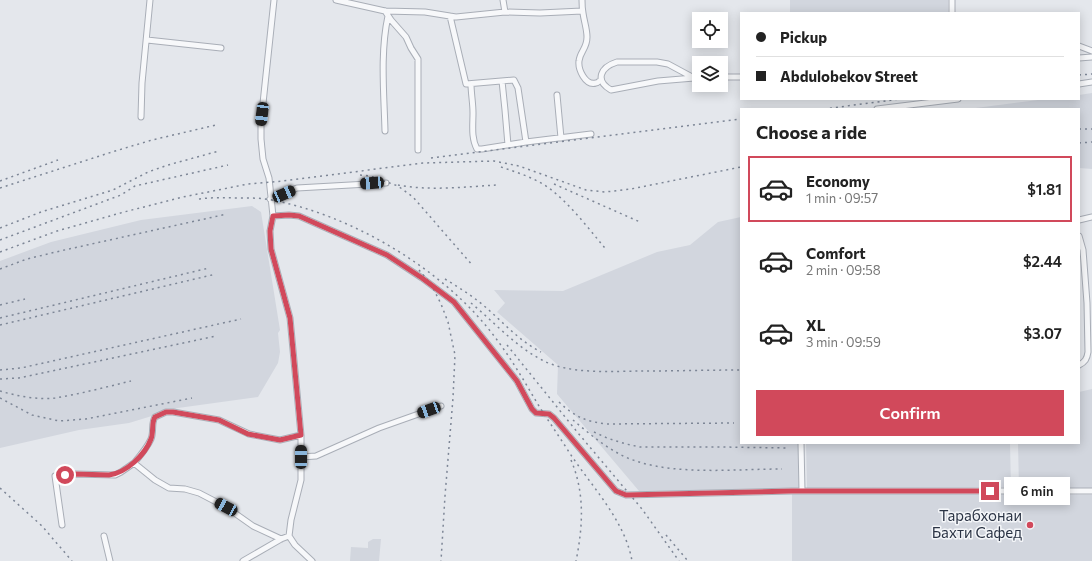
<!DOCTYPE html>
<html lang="en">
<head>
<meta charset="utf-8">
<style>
  :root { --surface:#fff; --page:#f6f6f6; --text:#222; --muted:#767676; --line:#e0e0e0; --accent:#d1495b }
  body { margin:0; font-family:Commissioner,sans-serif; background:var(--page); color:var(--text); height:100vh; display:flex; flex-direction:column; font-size:15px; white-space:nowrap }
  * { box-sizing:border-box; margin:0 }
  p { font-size:13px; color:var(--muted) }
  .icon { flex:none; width:22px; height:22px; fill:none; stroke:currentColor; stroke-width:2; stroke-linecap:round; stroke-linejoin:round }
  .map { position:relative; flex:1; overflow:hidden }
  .sheet { position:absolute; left:740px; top:108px; width:340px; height:336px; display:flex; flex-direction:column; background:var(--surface); border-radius:0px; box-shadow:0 2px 10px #0003 }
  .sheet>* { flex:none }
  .hud { position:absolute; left:740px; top:12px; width:340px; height:88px; border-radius:0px; box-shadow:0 2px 10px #0003; display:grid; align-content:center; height:88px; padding:0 16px; background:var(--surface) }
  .tools { position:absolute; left:692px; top:12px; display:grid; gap:8px }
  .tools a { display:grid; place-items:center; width:36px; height:36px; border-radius:0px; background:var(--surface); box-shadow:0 2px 10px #0003; font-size:20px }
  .end { position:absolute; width:18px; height:18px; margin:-9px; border:5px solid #d1495b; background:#fff; box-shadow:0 0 0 2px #fff }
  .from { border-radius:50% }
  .bubble { position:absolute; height:28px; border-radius:0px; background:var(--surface); box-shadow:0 2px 10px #0003; font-size:13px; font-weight:600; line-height:28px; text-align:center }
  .car { position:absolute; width:12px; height:24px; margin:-12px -6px; border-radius:5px; box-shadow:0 0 3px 1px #0007; background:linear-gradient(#222 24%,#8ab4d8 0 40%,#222 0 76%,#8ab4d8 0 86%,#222 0) }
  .hud b { display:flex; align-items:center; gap:14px; height:38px; font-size:15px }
  .hud b+b { border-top:1px solid var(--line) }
  .hud i { width:10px; height:10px; background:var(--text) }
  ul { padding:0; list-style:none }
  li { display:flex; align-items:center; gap:12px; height:66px; margin:0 8px 6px; padding:0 8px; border:2px solid transparent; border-radius:0px }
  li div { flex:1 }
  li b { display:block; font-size:15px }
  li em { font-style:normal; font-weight:600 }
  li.selected { border-color:var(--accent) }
  li>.icon { width:36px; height:36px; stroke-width:1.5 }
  h2 { padding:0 16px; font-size:18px; line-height:48px }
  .action { display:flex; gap:8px; margin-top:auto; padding:8px 16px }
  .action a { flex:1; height:46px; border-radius:0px; background:var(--accent); color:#fff; font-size:16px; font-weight:600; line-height:46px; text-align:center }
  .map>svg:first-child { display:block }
  .built { fill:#d2d6de }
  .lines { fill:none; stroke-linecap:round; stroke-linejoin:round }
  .minor-casing { stroke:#a9aeb7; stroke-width:7 }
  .minor { stroke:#f7f8fa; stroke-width:5 }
  .rail { stroke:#7d8696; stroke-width:1.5; stroke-dasharray:2 4; stroke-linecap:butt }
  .route { stroke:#d1495b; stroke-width:5 }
  .poi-dot { fill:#d1495b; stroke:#f4f6f9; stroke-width:1.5 }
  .labels { text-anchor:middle; stroke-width:3; stroke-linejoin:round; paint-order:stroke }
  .poi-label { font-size:15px; fill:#2b3445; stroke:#f4f6f9; text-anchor:end }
</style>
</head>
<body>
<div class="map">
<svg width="1092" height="561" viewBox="0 0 1092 561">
  <rect width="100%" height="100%" fill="#e4e7ec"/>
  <path class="built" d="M790,0H948V13H790Z
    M1092,93V169L1079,168V109H968L1046,99H1079V95Z
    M252,206L261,212L280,330L278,333L280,352L278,363L258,397L178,408L129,423L79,430L0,448V261L51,242L141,220Z
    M741,217V443H798L799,490L639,491L557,394L558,365L497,312L505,303L494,290L563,291L657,252L690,245L718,222Z
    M1092,389V488L1019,489L1018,443H1079V392Z
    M806,443H1010L1011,487L807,488Z
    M792,493L1092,495V561H792Z
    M373,539H381L379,561H350L351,547L368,548V542Z"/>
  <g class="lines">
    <defs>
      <path id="minor" d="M336,0L385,11L425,12L456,17L505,12L540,13L582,11
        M503,0L505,12
        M582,0C582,4 582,8 583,13C584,21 587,29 587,37C587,49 580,51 579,61C578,69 585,86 596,83C598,83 600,80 601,80
        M385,11L391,20L406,37L411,48L418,59V150
        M952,13V0
        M450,16L466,84L514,80L518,88L526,142
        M147,40L221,48
        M1079,46L1092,51
        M1079,58L1092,57
        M617,62H657L668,64L694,78L658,81L611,90C594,80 601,67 617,62Z
        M721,77H741
        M502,81L505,110L508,145
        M471,84C471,93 473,103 473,113C473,125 471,138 477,149H482L526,142L591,134
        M1079,84L1092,82
        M557,95L561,138
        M877,109L958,99
        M141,117L142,83L150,0
        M385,131C384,93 380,53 388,16
        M270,199L297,188L386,183
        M273,216L269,178L263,159L261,139V122L274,0
        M1079,220L1092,217
        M1079,236L1083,250L1087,303L1088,352C1087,359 1085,362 1079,365
        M801,443L802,491
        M301,457L316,456L379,428L441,406
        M134,463C140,456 147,448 151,439C154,432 151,423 155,417L166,412H173L219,420L249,434L280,440L301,435
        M62,525L55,476L75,474L115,475L121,472L134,463L155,480L169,488L185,489L199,493L226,507L253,526L281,539
        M104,536L110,561
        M243,561L281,539L289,536
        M312,561L295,545L289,536L291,520L301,480V435L290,318L271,249L270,231L273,216L289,215L299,216L387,255L422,278L454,302L517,381L532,409L536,413L549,414L554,418L616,491L626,495L792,491H1092"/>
    </defs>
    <use href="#minor" class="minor-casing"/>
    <use href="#minor" class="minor"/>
    <path class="rail" d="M1079,75L1092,74
      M824,109L900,99
      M1079,129H1092
      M1079,143L1092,142
      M431,158L741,119
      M501,167C516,172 532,177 546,186C569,202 587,227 605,248
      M360,175L370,176L398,186L413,197L473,266
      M0,181L58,160
      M554,184L640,222
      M398,185C428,191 466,187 496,185
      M0,188L112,152L152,140L216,125
      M199,199C213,197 227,198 242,198C252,198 262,198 272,200C350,215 437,266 487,327C505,349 519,372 533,396C544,415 557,433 569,452C591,486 625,520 632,561
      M0,228L41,212L113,190L148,172L168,165L219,151
      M0,240L121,195L135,186L228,165
      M0,252L57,231L124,212L183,197L248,184L283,181L423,163L494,161L519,166L586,190L605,192L631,189L741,167
      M0,269L27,259L60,251L227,214
      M419,270L431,284L441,304L448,322L455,355L453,398L445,496L441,561
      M445,279C458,287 471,295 483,305C502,321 519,341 541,352
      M471,303C494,322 515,346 542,360C570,375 612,371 644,371C676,371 709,370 741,370
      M0,305L25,299
      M0,318L209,268
      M0,325L216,274
      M507,345L578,433L642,509L679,561
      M0,370L21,368L241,319
      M0,379L19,378L216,336
      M0,391C17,396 37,400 55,398C80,394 106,387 131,381
      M0,398L32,415L59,421L86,419L192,398
      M559,402C575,417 585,421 606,424L734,423
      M573,420C592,436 614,455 639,462C681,475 738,469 782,469
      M594,432L607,438L626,444L640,447H722L789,448
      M571,460C585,493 583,526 576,561
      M0,488L42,526L72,561
      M666,535L688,561"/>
  </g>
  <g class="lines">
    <path class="route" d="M65,475L75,474L109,475C126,473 145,455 151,439C154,432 151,423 155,417L166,412H173L219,420L248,434L280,440L301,435L290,318L271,249L270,231L273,216L289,215L299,216L387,255L422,278L454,302L517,381L532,409L536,413L549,414L554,418L616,491L626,495L792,491H990"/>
  </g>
  <circle class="poi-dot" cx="1030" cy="525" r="4"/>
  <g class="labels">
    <g class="poi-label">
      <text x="1022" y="521">Тарабхонаи<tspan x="1022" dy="17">Бахти Сафед</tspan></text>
    </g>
  </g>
</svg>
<div class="tools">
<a><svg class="icon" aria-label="locate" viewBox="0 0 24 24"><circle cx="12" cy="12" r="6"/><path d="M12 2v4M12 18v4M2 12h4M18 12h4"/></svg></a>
<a><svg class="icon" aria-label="layers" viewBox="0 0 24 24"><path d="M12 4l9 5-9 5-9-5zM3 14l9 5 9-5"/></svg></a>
</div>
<i class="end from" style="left:65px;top:475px"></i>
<i class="end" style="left:990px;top:491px"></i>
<div class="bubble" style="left:1004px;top:477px;width:66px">6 min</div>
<i class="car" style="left:262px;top:114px;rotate:187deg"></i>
<i class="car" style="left:372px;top:183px;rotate:266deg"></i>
<i class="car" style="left:284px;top:194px;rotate:67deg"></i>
<i class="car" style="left:429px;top:410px;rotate:250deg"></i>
<i class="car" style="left:301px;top:457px;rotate:0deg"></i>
<i class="car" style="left:226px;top:507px;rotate:298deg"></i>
<div class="hud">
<b><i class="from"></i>Pickup</b>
<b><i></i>Abdulobekov Street</b>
</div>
<section class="sheet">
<h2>Choose a ride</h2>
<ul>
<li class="selected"><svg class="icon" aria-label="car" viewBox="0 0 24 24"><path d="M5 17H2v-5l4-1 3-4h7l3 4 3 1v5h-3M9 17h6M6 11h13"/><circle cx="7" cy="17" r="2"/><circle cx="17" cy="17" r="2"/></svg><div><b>Economy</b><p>1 min · 09:57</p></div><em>$1.81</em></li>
<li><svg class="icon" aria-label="car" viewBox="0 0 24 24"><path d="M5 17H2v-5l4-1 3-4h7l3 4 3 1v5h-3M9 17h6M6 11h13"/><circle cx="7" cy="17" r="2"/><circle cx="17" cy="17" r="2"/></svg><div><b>Comfort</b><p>2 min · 09:58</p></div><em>$2.44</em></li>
<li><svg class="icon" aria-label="car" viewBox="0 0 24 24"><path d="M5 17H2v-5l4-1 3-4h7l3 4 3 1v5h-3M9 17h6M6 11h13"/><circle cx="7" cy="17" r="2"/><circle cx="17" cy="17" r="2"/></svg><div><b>XL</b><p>3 min · 09:59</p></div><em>$3.07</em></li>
</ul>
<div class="action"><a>Confirm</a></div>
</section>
</div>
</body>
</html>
